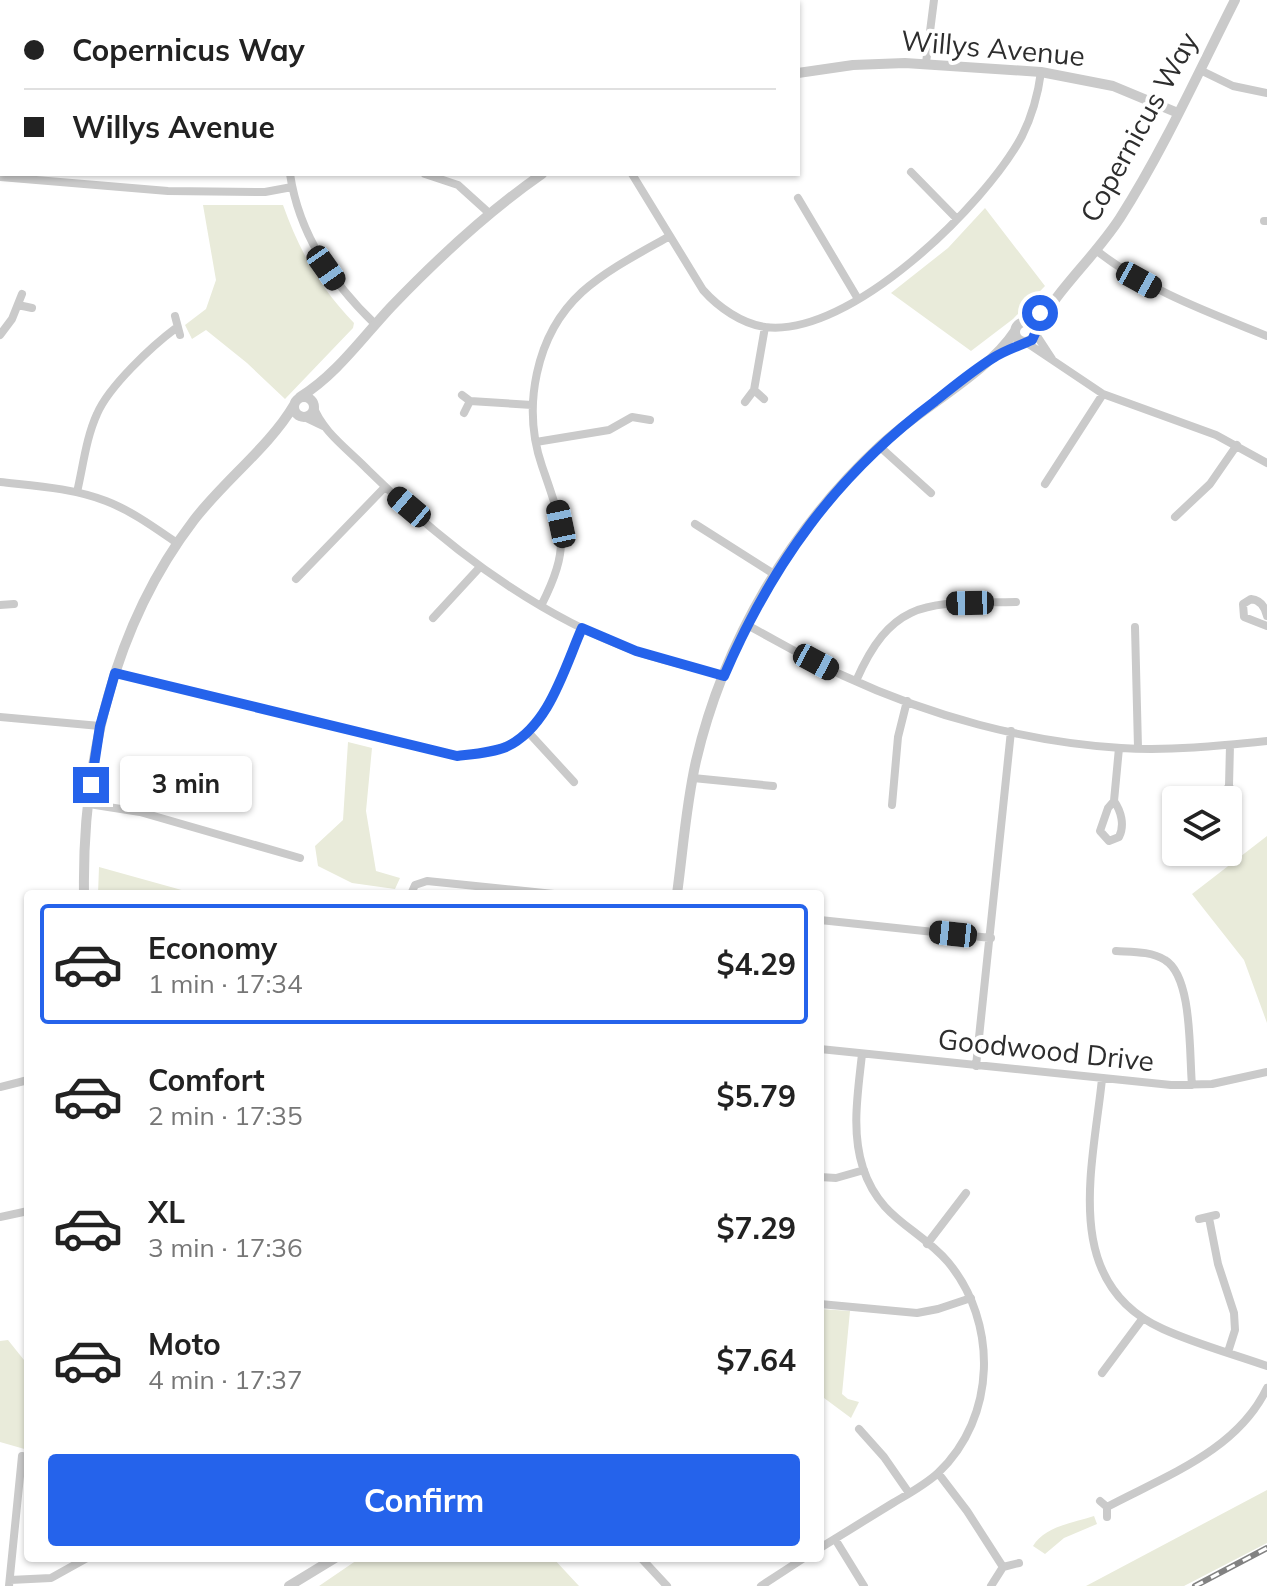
<!DOCTYPE html>
<html lang="en">
<head>
<meta charset="utf-8">
<style>
  :root { --surface:#fff; --page:#f2f2f2; --text:#222; --muted:#767676; --line:#e0e0e0; --accent:#2563eb }
  body { margin:0; font-family:Mulish,sans-serif; background:var(--page); color:var(--text); height:100vh; display:flex; flex-direction:column; font-size:30px; white-space:nowrap }
  * { box-sizing:border-box; margin:0 }
  p { font-size:26px; color:var(--muted) }
  .icon { flex:none; width:44px; height:44px; fill:none; stroke:currentColor; stroke-width:2; stroke-linecap:round; stroke-linejoin:round }
  .map { position:relative; flex:1; overflow:hidden }
  .details { position:absolute; left:24px; top:890px; width:800px; height:672px; display:flex; flex-direction:column; background:var(--surface); border-radius:8px; box-shadow:0 2px 6px #0004 }
  .details>* { flex:none }
  .hud { position:absolute; left:0px; top:0px; width:800px; height:176px; box-shadow:0 2px 6px #0004; display:grid; align-content:center; height:176px; padding:0 24px; background:var(--surface) }
  .fabs { position:absolute; left:1162px; top:786px; display:grid; gap:16px }
  .fabs a { display:grid; place-items:center; width:80px; height:80px; border-radius:8px; background:var(--surface); box-shadow:0 2px 6px #0004; font-size:40px }
  .end { position:absolute; width:36px; height:36px; margin:-18px; border:10px solid #2563eb; background:#fff; box-shadow:0 0 0 4px #fff }
  .from { border-radius:50% }
  .bubble { position:absolute; height:56px; border-radius:8px; background:var(--surface); box-shadow:0 2px 6px #0004; font-size:26px; font-weight:700; line-height:56px; text-align:center }
  .car { position:absolute; width:24px; height:48px; margin:-24px -12px; border-radius:10px; box-shadow:0 0 6px 2px #0007; background:linear-gradient(#222 24%,#8ab4d8 0 40%,#222 0 76%,#8ab4d8 0 86%,#222 0) }
  .hud b { display:flex; align-items:center; gap:28px; height:76px; font-size:30px }
  .hud b+b { border-top:2px solid var(--line) }
  .hud i { width:20px; height:20px; background:var(--text) }
  ul { padding:14px 0 0; list-style:none }
  li { display:flex; align-items:center; gap:24px; height:120px; margin:0 16px 12px; padding:0 8px; border:4px solid transparent; border-radius:8px }
  li div { flex:1 }
  li b { display:block; font-size:30px }
  li em { font-style:normal; font-weight:700 }
  li.current { border-color:var(--accent) }
  li>.icon { width:72px; height:72px; stroke-width:1.5 }
  .primary-button { display:flex; gap:16px; margin-top:auto; padding:16px 24px }
  .primary-button a { flex:1; height:92px; border-radius:8px; background:var(--accent); color:#fff; font-size:32px; font-weight:700; line-height:92px; text-align:center }
  .map>svg:first-child { display:block }
  .green { fill:#e9ebda }
  .lines { fill:none; stroke-linecap:round; stroke-linejoin:round }
  .minor { stroke:#cacaca; stroke-width:8 }
  .tertiary { stroke:#cacaca; stroke-width:10 }
  .primary { stroke:#a5a5a5; stroke-width:14 }
  .rail-casing { stroke:#828282; stroke-width:6 }
  .rail { stroke:#fff; stroke-width:3; stroke-dasharray:9; stroke-linecap:butt }
  .route { stroke:#2563eb; stroke-width:10 }
  .labels { text-anchor:middle; stroke-width:8; stroke-linejoin:round; paint-order:stroke }
  .street-label { font-size:28px; fill:#2d2d2d; stroke:#fff }
</style>
</head>
<body>
<div class="map">
<svg width="1267" height="1586" viewBox="0 0 1267 1586">
  <rect width="100%" height="100%" fill="#fff"/>
  <path class="green" d="M203,205H283C299,250 320,288 354,323L353,328L285,399L247,363L206,330L192,339L185,325L206,309L216,280Z
    M985,208L1045,286L1013,319L971,351L891,293L948,248Z
    M348,742L372,748L366,811L376,871L400,878L395,889L352,883L318,866L315,846L343,820Z
    M1267,836V1023L1244,960L1192,894Z
    M99,867L196,894H98Z
    M820,1309L850,1311L842,1394L848,1399L859,1402L851,1418L820,1395Z
    M8,1340L28,1365V1450L0,1442V1341Z
    M1267,1490V1543L1184,1586H1086Z
    M1094,1516L1097,1524L1064,1538L1045,1554L1033,1546C1045,1526 1073,1523 1094,1516Z
    M360,1558H553L579,1586H319Z"/>
  <g class="lines">
    <path class="minor" d="M926,63L934,0
      M1200,70L1233,86L1267,93
      M911,172L957,219
      M290,174C299,234 332,283 375,324
      M425,174L458,185L489,213
      M632,174L703,290C718,307 742,324 765,327C850,338 985,205 1022,136C1032,116 1038,95 1041,72
      M0,177L168,191L265,192L292,187
      M798,198L858,299
      M1264,221H1267
      M1097,251C1147,290 1208,312 1267,336
      M18,305L32,308
      M175,316L180,335
      M1035,333L1052,359
      M0,335L12,319L22,294
      M1027,343L1103,394L1216,435L1267,463
      M754,390L764,399
      M462,395L470,401L532,405
      M745,402L754,390L765,327
      M313,405C321,431 350,451 368,470C444,545 534,614 635,651C664,661 694,667 724,676
      M464,413L470,401
      M302,416L325,427
      M536,442L609,430L632,417L650,420
      M879,446L931,493
      M0,482C36,486 72,488 106,501C132,511 155,528 177,543
      M1045,484L1103,394
      M77,492C83,467 86,438 97,414C109,386 152,346 176,328
      M1175,517L1210,484L1237,445
      M695,524L774,574
      M296,579L385,487
      M0,605L14,604
      M541,606C572,545 563,527 542,466C522,408 535,335 582,292C608,269 640,253 670,236
      M1267,616C1265,607 1261,600 1251,599L1243,604L1244,617L1267,626
      M433,618L480,567
      M747,625C779,642 811,661 844,676C930,716 1026,742 1121,748C1169,751 1219,746 1267,741
      M1135,627L1138,748
      M115,673L457,756C474,754 491,753 506,746C550,727 564,669 582,628
      M856,681C894,594 932,604 1016,602
      M0,717L100,726
      M529,733L574,782
      M693,778L773,786
      M1219,800L1229,786
      M1114,801C1121,811 1125,825 1119,837L1109,841L1100,831L1108,808L1114,801L1119,748
      M89,804L140,812L300,858
      M892,805L898,737L907,701
      M1228,823L1237,817L1235,797L1229,786L1230,745
      M411,894L415,885L427,881L554,894
      M820,920L991,938
      M1116,951C1132,952 1151,951 1165,960C1193,977 1189,1054 1192,1085
      M820,1049L1171,1085L1212,1084L1267,1072
      M976,1066L1011,731
      M1102,1079C1093,1167 1060,1283 1163,1329C1196,1344 1233,1354 1267,1366
      M0,1087L28,1080
      M820,1177L836,1178L864,1170
      M0,1217L28,1211
      M1209,1218L1218,1264L1234,1313L1235,1330L1228,1352
      M1199,1219L1216,1215
      M927,1244L966,1193
      M820,1304L917,1313L938,1309L971,1298
      M1102,1373L1143,1318
      M859,1429L884,1457L909,1493
      M938,1473L967,1511L1003,1567
      M1100,1501L1107,1507V1517
      M1107,1507C1165,1476 1237,1451 1267,1388
      M835,1539L864,1586
      M820,1548C844,1533 869,1518 893,1503C908,1494 925,1485 938,1473C997,1417 998,1322 948,1262C918,1227 880,1220 863,1168C851,1131 858,1092 862,1054
      M641,1558L667,1586
      M10,1580L51,1578L87,1558
      M9,1586L22,1456
      M761,1586L804,1558
      M991,1586L1003,1567L1019,1563"/>
    <path class="tertiary" d="M69,2V0
      M798,73L853,65L905,63L1041,72L1113,86L1178,113
      M1015 332a10 10 0 1 1 20 0a10 10 0 1 1-20 0Z
      M1035,331C1057,289 1094,258 1120,218C1164,149 1198,73 1235,0
      M300,397C336,375 362,338 391,307C438,258 486,213 542,174
      M294 407a10 10 0 1 1 20 0a10 10 0 1 1-20 0Z
      M84,894C82,762 113,626 194,520C224,481 270,446 294,405
      M677,894C683,850 686,805 696,761C724,641 791,528 881,445C920,408 987,374 1015,331
      M289,1586L335,1558"/>
    <path class="primary" d="M643,2L648,0
      M704,2L709,0
      M0,57L2,58
      M0,81H2"/>
    <defs>
      <path id="rail" d="M1195,1586L1267,1548"/>
    </defs>
    <use href="#rail" class="rail-casing"/>
    <use href="#rail" class="rail"/>
  </g>
  <g class="lines">
    <path class="route" d="M91,785L100,726L115,673L457,756C474,754 491,753 506,747C549,727 564,669 582,628L636,651L724,676C772,564 836,475 934,402C953,387 972,371 993,358C1005,350 1019,346 1032,340L1047,308L1040,313"/>
  </g>
  <g class="labels">
    <g class="street-label">
      <text transform="translate(993 48) rotate(5)" y="10">Willys Avenue</text>
      <text transform="translate(1139 127) rotate(-61)" y="10">Copernicus Way</text>
      <text transform="translate(1046 1050) rotate(6)" y="10">Goodwood Drive</text>
    </g>
  </g>
</svg>
<div class="fabs">
<a><svg class="icon" aria-label="layers" viewBox="0 0 24 24"><path d="M12 4l9 5-9 5-9-5zM3 14l9 5 9-5"/></svg></a>
</div>
<i class="end from" style="left:1040px;top:313px"></i>
<i class="end" style="left:91px;top:785px"></i>
<div class="bubble" style="left:120px;top:756px;width:132px">3 min</div>
<i class="car" style="left:326px;top:268px;rotate:145deg"></i>
<i class="car" style="left:1139px;top:280px;rotate:119deg"></i>
<i class="car" style="left:409px;top:507px;rotate:310deg"></i>
<i class="car" style="left:561px;top:524px;rotate:348deg"></i>
<i class="car" style="left:970px;top:603px;rotate:269deg"></i>
<i class="car" style="left:816px;top:662px;rotate:118deg"></i>
<i class="car" style="left:953px;top:934px;rotate:276deg"></i>
<div class="hud">
<b><i class="from"></i>Copernicus Way</b>
<b><i></i>Willys Avenue</b>
</div>
<section class="details">
<ul>
<li class="current"><svg class="icon" aria-label="car" viewBox="0 0 24 24"><path d="M5 17H2v-5l4-1 3-4h7l3 4 3 1v5h-3M9 17h6M6 11h13"/><circle cx="7" cy="17" r="2"/><circle cx="17" cy="17" r="2"/></svg><div><b>Economy</b><p>1 min · 17:34</p></div><em>$4.29</em></li>
<li><svg class="icon" aria-label="car" viewBox="0 0 24 24"><path d="M5 17H2v-5l4-1 3-4h7l3 4 3 1v5h-3M9 17h6M6 11h13"/><circle cx="7" cy="17" r="2"/><circle cx="17" cy="17" r="2"/></svg><div><b>Comfort</b><p>2 min · 17:35</p></div><em>$5.79</em></li>
<li><svg class="icon" aria-label="car" viewBox="0 0 24 24"><path d="M5 17H2v-5l4-1 3-4h7l3 4 3 1v5h-3M9 17h6M6 11h13"/><circle cx="7" cy="17" r="2"/><circle cx="17" cy="17" r="2"/></svg><div><b>XL</b><p>3 min · 17:36</p></div><em>$7.29</em></li>
<li><svg class="icon" aria-label="car" viewBox="0 0 24 24"><path d="M5 17H2v-5l4-1 3-4h7l3 4 3 1v5h-3M9 17h6M6 11h13"/><circle cx="7" cy="17" r="2"/><circle cx="17" cy="17" r="2"/></svg><div><b>Moto</b><p>4 min · 17:37</p></div><em>$7.64</em></li>
</ul>
<div class="primary-button"><a>Confirm</a></div>
</section>
</div>
</body>
</html>
